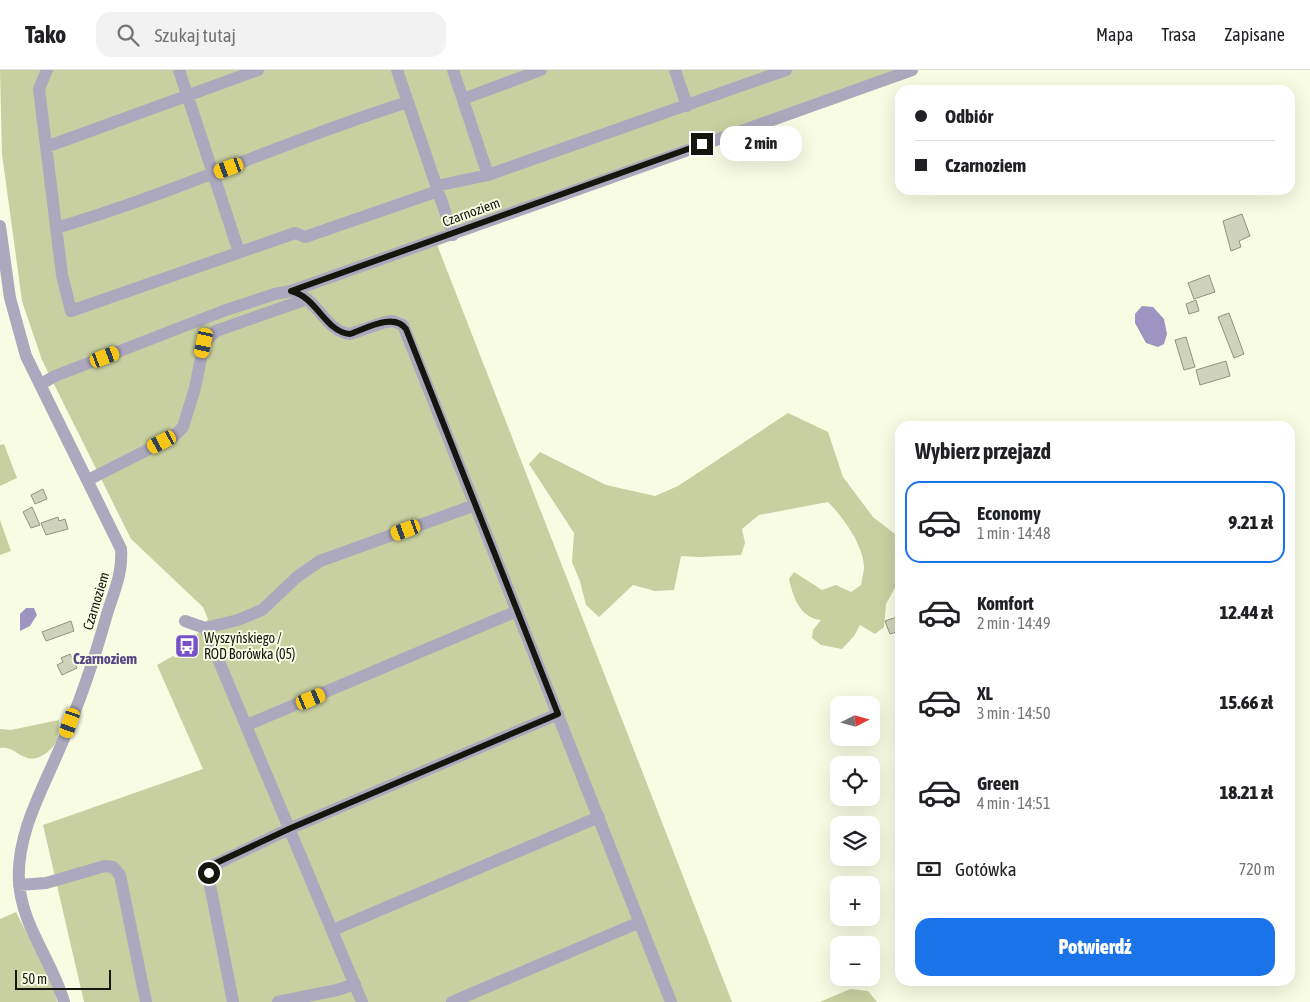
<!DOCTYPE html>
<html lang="pl">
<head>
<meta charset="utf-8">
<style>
  :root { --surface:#fff; --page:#f2f2f2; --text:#202124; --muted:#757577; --line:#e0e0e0; --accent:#1a73e8 }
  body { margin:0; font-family:"Asap Condensed",sans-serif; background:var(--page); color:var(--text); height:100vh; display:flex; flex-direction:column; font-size:19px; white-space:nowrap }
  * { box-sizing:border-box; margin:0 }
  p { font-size:16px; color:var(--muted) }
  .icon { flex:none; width:28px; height:28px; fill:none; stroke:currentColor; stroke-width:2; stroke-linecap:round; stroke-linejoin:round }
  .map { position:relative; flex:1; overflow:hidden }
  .details { position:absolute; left:895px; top:351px; width:400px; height:565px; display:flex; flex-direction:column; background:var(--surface); border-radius:15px; box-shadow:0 5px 20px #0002 }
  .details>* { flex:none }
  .guide { position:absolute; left:895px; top:15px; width:400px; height:110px; border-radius:15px; box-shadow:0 5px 20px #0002; display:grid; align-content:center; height:110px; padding:0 20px; background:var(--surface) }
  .needle { width:32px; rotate:84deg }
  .fabs { position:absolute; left:830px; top:626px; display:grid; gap:10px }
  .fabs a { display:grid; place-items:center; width:50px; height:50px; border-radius:10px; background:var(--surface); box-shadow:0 5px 20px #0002; font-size:25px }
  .scale { position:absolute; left:15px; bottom:12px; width:96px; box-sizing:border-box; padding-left:5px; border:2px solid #15160e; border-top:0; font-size:14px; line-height:18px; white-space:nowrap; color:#15160e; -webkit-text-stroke:4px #f8fce3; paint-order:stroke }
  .end { position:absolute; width:22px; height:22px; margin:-11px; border:6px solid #15160e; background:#fff; box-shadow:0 0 0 2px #fff }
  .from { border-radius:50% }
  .bubble { position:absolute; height:35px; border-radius:15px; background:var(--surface); box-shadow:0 5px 20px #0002; font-size:16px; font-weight:800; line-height:35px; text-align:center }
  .car { position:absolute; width:15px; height:30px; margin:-15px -8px; border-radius:6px; box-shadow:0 0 4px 1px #0007; background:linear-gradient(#f5c518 24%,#345 0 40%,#f5c518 0 76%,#345 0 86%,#f5c518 0) }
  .guide b { display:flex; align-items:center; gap:18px; height:48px; font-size:19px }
  .guide b+b { border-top:1px solid var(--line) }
  .guide i { width:12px; height:12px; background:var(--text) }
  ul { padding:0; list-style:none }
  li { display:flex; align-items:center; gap:15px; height:82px; margin:0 10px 8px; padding:0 10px; border:2px solid transparent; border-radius:15px }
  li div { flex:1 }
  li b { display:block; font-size:19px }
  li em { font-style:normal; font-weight:800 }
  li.active { border-color:var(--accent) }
  li>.icon { width:45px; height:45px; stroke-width:1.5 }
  h2 { padding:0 20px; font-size:22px; line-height:60px }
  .pay { display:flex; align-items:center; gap:12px; height:55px; padding:0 20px; font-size:19px }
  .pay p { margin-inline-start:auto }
  .button { display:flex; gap:10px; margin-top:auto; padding:10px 20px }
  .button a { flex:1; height:58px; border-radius:15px; background:var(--accent); color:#fff; font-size:20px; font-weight:800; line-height:58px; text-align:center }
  header { display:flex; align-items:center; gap:30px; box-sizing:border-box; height:70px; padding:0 25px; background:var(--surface); border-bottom:1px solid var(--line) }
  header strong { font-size:24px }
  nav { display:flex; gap:28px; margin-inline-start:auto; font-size:18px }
  .search { width:350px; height:45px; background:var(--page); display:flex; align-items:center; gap:12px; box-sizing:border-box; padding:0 18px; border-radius:15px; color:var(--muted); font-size:19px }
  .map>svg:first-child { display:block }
  .green { fill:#c8cfa0 }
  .water { fill:#9d94c1 }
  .building { fill:#d0d3bc; stroke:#90947d }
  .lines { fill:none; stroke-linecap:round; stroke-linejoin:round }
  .minor { stroke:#aca8bd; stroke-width:12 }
  .route { stroke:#15160e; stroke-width:6 }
  .labels { text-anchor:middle; stroke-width:4; stroke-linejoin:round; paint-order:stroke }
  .street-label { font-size:14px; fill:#15160e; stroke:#f8fce3 }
  .poi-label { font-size:14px; fill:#15160e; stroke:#f8fce3; text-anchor:start }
  .neighbourhood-label { font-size:15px; font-weight:bold; fill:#574785; stroke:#f8fce3 }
</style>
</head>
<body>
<header>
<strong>Tako</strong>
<div class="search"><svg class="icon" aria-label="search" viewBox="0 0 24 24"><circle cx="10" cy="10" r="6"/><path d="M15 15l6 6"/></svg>Szukaj tutaj</div>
<nav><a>Mapa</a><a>Trasa</a><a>Zapisane</a></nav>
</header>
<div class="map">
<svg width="1310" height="932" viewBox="0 0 1310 932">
  <rect width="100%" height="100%" fill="#f8fce3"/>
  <path class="green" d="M0,0H896L434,167L732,932H84L43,755L203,699L157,595L173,586L176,588L182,581L185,582L208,549L203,537L131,469L42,290L22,231L2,84Z
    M788,343L828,362L843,407L873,447L900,468V516H896L886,534L884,557L875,564L860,555L854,566L842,579L821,575L812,568L813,560L821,550C800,548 793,527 789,509L794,502L822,520L836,515L851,522L861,515C862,510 863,504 864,499C865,477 843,447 828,432L759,445L742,459L745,473L741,485L700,487L681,486L674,520L655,521L633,515L599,547L586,535L580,511L572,492L574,463L529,394L540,382L606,415L655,426L678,416Z
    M4,374L17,408L0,416V375Z
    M0,450L11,481L0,485Z
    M59,650C58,657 59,664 57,670C52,681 37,693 25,687C15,683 11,676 0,678V659L11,660Z
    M16,842L54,917L57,932H0V849Z
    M850,919L868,921L877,932H820Z"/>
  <path class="water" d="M1142,236L1153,237L1164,249L1167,264L1164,274L1158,277L1146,273L1135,253V244Z
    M26,538H34L37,545L30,556L20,561V544Z"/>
  <path class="building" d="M1242,144L1250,166L1239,171L1241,177L1231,181L1223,151Z
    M1209,205L1215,222L1194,229L1188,213Z
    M1196,230L1199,241L1189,244L1186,234Z
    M1229,243L1244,284L1234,288L1218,247Z
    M1186,267L1195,297L1184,300L1175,270Z
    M1226,291L1230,306L1200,315L1196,300Z
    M43,419L47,429L35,434L31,425Z
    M32,437L40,455L31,458L23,442Z
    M58,447L59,451L65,449L68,459L46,465L41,453Z
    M900,546V561L890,564L885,551Z
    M71,551L74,561L46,571L42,562Z
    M70,584L77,598L62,605L57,595L63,592L61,588Z"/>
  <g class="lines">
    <path class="minor" d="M47,0L39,19L62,205L71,241L295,163L305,167L438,121
      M179,0L239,182
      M397,0L453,165
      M453,0L488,105
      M675,0L687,36
      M463,29L541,0
      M46,77L258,0
      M436,116L488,105L786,0
      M0,156L10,228L26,286L121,479C123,503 114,521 107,544C95,587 80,632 62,673C44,717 16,763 19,812C22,857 52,890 64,932
      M56,158C176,123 289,69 408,32
      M291,221C317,226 325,262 350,264L385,252L393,251L403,255L475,435
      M41,314L55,306L226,240L275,224L291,221C499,149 704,73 912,0
      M88,410L173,367L183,357L195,318L204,273L216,261L307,229
      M185,551L205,558L238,550L262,540L298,506L320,491L475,435L671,932
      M205,558L362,932
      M247,655L517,541
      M19,815L46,813L105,796L113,797L120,805L146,932
      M333,860L599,747
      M233,932L209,810L210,799L214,795L291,758L558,644
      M278,932L337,920L355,914
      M452,932L640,852"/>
  </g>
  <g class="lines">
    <path class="route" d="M209,803L214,794L291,758L558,644L406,259C394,242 365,259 350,264C325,262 317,227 291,221L702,74"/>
  </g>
  <defs>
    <symbol id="bus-square" viewBox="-11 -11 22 22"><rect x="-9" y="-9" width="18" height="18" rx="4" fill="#7751ca" stroke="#f8fce3"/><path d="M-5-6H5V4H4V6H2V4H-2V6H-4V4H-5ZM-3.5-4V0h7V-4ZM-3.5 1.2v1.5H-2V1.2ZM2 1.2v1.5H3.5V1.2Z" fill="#fff"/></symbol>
  </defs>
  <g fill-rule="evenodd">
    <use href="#bus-square" x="173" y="562" width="28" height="28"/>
  </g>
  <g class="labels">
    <g class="street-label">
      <text transform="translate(471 142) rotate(-20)" y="5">Czarnoziem</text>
      <text transform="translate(96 531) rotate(-73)" y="5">Czarnoziem</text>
    </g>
    <g class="poi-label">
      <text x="204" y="573">Wyszyńskiego /<tspan x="204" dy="16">ROD Borówka (05)</tspan></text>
    </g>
    <g class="neighbourhood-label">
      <text x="105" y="594">Czarnoziem</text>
    </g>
  </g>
</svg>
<div class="fabs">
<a><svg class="needle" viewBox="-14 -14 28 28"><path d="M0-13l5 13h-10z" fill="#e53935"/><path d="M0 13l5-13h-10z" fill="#757577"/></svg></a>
<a><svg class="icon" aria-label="locate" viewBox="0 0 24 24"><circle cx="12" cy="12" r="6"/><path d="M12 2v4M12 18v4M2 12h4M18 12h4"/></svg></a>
<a><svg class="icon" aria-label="layers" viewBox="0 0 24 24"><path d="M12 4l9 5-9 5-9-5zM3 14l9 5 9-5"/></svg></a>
<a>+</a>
<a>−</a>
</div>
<div class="scale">50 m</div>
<i class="end from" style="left:209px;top:803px"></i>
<i class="end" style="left:702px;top:74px"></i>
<div class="bubble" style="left:720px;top:56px;width:82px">2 min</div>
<i class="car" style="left:229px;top:98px;rotate:250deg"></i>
<i class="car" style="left:204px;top:273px;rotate:192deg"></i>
<i class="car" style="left:105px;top:287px;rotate:69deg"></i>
<i class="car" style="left:162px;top:372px;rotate:242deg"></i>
<i class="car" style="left:406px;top:460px;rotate:250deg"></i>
<i class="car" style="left:311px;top:629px;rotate:68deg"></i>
<i class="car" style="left:70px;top:653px;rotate:199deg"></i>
<div class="guide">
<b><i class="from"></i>Odbiór</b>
<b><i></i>Czarnoziem</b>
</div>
<section class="details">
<h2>Wybierz przejazd</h2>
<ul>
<li class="active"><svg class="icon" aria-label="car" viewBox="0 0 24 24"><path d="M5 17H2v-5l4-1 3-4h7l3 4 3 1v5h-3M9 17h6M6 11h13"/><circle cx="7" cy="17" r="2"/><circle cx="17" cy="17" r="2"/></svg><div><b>Economy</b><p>1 min · 14:48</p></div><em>9.21 zł</em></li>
<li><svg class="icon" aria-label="car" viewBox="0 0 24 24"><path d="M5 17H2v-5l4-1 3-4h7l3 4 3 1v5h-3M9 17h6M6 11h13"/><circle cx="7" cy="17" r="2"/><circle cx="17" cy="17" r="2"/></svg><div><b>Komfort</b><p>2 min · 14:49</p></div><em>12.44 zł</em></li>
<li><svg class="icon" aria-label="car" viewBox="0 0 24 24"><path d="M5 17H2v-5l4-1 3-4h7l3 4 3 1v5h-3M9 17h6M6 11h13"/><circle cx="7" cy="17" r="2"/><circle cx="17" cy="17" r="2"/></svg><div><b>XL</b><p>3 min · 14:50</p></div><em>15.66 zł</em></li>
<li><svg class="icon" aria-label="car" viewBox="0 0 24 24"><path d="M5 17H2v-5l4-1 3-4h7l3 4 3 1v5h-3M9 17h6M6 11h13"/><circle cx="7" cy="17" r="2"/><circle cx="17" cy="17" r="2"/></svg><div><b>Green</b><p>4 min · 14:51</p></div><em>18.21 zł</em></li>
</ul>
<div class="pay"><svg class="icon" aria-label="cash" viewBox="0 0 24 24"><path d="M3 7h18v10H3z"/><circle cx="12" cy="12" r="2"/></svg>Gotówka<p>720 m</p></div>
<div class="button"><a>Potwierdź</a></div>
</section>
</div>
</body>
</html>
